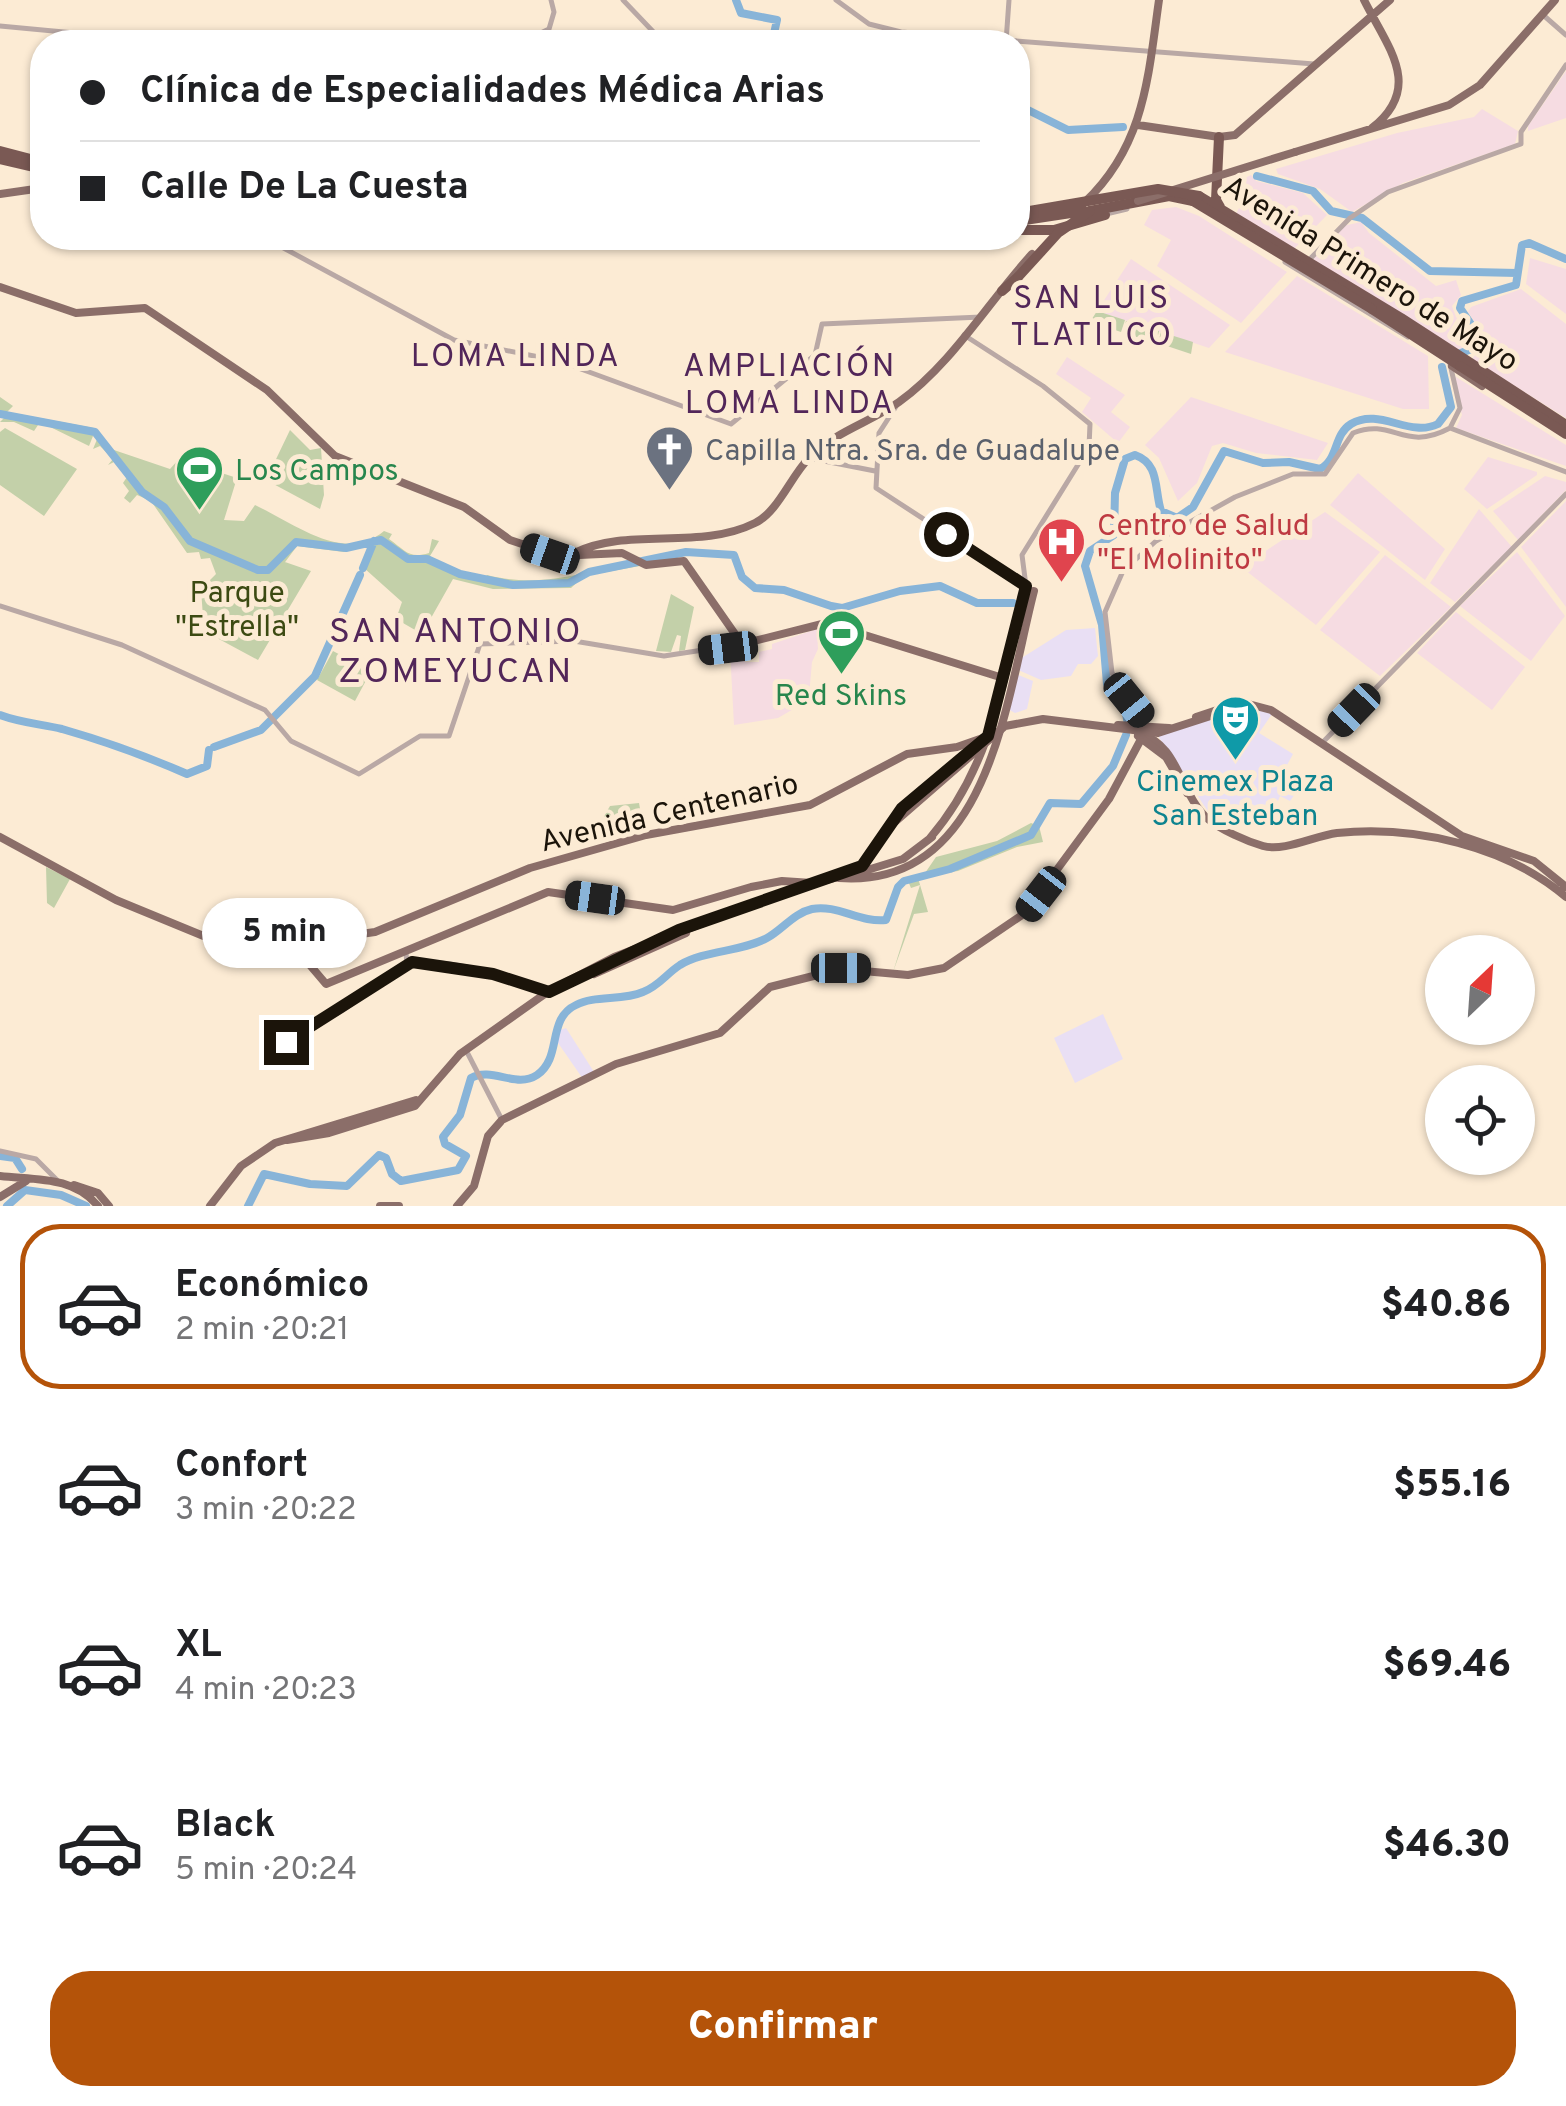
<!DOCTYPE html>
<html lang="es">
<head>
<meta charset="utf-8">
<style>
  :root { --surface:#fff; --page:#f6f6f6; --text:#202124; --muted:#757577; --line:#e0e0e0; --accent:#b45309 }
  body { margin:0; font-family:Overpass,sans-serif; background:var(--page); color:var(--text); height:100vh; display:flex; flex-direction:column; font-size:38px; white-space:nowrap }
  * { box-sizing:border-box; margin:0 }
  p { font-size:32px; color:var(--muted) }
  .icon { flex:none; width:55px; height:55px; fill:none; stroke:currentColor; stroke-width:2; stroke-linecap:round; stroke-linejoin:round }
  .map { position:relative; height:1206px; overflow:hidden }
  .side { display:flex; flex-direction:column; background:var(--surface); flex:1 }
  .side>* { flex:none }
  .banner { position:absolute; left:30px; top:30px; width:1000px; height:220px; border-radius:40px; box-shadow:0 2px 8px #0004; display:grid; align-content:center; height:220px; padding:0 50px; background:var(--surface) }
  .needle { width:65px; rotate:25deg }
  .fabs { position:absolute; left:1425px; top:935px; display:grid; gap:20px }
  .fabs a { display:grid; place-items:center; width:110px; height:110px; border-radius:50%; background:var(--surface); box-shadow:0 2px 8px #0004; font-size:50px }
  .end { position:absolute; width:45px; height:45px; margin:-22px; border:12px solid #1b140a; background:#fff; box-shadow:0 0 0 5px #fff }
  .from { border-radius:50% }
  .bubble { position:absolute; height:70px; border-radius:35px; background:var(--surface); box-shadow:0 2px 8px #0004; font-size:32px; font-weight:800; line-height:70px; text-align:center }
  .car { position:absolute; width:30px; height:60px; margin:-30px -15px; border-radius:12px; box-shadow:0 0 8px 2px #0007; background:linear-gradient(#222 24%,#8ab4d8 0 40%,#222 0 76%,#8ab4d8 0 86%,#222 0) }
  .banner b { display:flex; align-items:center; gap:35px; height:95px; font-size:38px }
  .banner b+b { border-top:2px solid var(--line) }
  .banner i { width:25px; height:25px; background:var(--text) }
  ul { padding:18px 0 0; list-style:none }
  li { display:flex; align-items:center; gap:30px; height:165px; margin:0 20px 15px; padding:0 30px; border:5px solid transparent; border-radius:40px }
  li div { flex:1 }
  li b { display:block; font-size:38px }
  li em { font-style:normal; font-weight:800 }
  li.current { border-color:var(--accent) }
  li>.icon { width:90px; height:90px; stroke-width:1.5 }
  .button { display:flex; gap:20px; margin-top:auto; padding:20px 50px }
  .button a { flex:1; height:115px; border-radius:40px; background:var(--accent); color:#fff; font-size:40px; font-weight:800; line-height:115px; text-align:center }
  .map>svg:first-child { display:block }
  .commercial { fill:#e9dff4 }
  .industrial { fill:#f6dce2 }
  .green { fill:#c3d0a9 }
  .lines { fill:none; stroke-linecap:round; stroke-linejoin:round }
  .stream { stroke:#67849a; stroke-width:2.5 }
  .river { stroke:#88b4d8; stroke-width:8 }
  .minor { stroke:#b9a8a5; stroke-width:5 }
  .major { stroke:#8b6e69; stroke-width:8 }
  .highway { stroke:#7a5954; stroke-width:10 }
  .major-bridge { stroke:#8b6e69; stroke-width:8 }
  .highway-bridge { stroke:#7a5954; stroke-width:10 }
  .route { stroke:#1b140a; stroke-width:12 }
  .labels { text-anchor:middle; stroke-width:10; stroke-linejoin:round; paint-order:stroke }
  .street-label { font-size:30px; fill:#1b140a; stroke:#fcebd4 }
  .worship-label { font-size:30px; fill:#5b616d; stroke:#fcebd4; text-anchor:start }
  .leisure-label { font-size:30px; fill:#27864d; stroke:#fcebd4; text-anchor:start }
  .health-label { font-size:30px; fill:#be3a42; stroke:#fcebd4; text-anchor:start }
  .park-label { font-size:30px; fill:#3c4a12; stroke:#fcebd4 }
  .culture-label { font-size:30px; fill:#0d838f; stroke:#fcebd4 }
  .neighbourhood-label { font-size:32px; letter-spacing:2.5px; fill:#522659; stroke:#fcebd4 }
  .quarter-label { font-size:35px; letter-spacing:2.5px; fill:#522659; stroke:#fcebd4 }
</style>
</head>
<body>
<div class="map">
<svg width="1566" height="1206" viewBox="0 0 1566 1206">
  <rect width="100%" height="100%" fill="#fcebd4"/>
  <path class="commercial" d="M1095,628L1098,656L1091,664H1078L1071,676L1041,680L1016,669L1020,659L1066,630Z
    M1016,674L1033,681L1027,709L1015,713L1006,708Z
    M1251,707L1272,714L1259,733L1293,754L1286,767L1303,783L1290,801L1280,796L1271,818L1211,816L1158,736L1233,708Z
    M1103,1014L1123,1059L1075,1083L1054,1038Z
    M566,1028L594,1072L583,1079L556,1040L560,1030Z"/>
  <path class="industrial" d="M1566,71V118L1528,131V126Z
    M1482,109L1518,131L1515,144L1403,183L1352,212L1320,189L1278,174L1276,169L1397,133L1474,117Z
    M1251,175L1256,181L1303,193L1327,215L1294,249L1236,214L1247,192L1245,178Z
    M1176,207L1199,216L1287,272L1241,323L1157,266L1171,240L1144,225L1152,210Z
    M1361,222L1369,233L1436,286L1456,280L1461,295L1452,306L1456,317L1470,331L1473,343L1457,352L1311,261L1343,226Z
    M1530,258L1566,269V314L1526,284Z
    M1131,259L1230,325L1209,348L1097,311Z
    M1297,276L1428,356L1429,409H1403L1225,352Z
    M1521,289L1566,324V418L1472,359L1487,340L1468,312L1471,307Z
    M1067,357L1125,395L1111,412L1130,427L1118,443L1082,412L1091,398L1056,374Z
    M1451,374L1566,445V466L1456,428L1462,415Z
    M1191,397L1328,443L1317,460L1256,453L1223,443L1212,446L1197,483L1178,501L1159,458L1145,445Z
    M1488,457L1537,472V475L1487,509L1464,489Z
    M1358,473L1445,549L1425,580L1330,505Z
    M1545,476L1566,482V490L1518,540L1493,511Z
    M1566,501V607L1521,547Z
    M1479,509L1512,547L1455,602L1430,583Z
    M1325,512L1380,552L1316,625L1241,567Z
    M1517,552L1565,616L1531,661L1460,606Z
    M1385,555L1451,607L1380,676L1320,630Z
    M1456,612L1525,667L1492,710L1417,653Z
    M817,629L818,649L812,662L809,696L802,704L778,718L734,725L730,650L745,651V662H759V652L772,649V644Z"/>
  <path class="green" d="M1097,311L1125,320L1121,332L1090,322Z
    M1126,321L1159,331L1156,343L1123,333Z
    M1161,332L1193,342L1191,354L1158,343Z
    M0,397L13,406L7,412L94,428L111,449L170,469L179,459L237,478L224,520L244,521L255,505C297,525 345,564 384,531L392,534L389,539C406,551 409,559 429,553L432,539L439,541L430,556C442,572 464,576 483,580L487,575C543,589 580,572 637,562L640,566L584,576L571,588L493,589L453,579L422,634L396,619L402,602L364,568L373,543L344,552L297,546L277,573L285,562L311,571L258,660L204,631L201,589L216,574L210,558L201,559L199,552L187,553L151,501L137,495L130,503L124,498L129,491L123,483L127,477L114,462L108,465L113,459L100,446L93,449L98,437L93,436L89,446L40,422L34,431L14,422H0L4,418L0,416Z
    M5,428L77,469L44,516L0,485V432Z
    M290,430L310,450L321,448L324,495L320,509L266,480Z
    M671,594L694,607L685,650L679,651L681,636L677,635L671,652L656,651Z
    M333,651L348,659L344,665L356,676L361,668L370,673L355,701L317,680Z
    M639,803L644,831L615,838L603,818L610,806Z
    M1031,823L1039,826L1043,842L1017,847L958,871L923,876L936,857L997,841Z
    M46,867L70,879L54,908L47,903Z
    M918,878L928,912L914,914L893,972L920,885L911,888L908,881Z"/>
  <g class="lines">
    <path class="stream" d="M1125,709L1136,721"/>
    <path class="river" d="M736,0L741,13L777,20L773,38L780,42
      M1018,105L1068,130L1123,127
      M1257,176L1313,191L1331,211L1362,218L1430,271L1517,273
      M1458,354L1477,347L1481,339L1460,308L1462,301L1516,285L1522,245L1529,243L1566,259
      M0,414L95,432L142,492L164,507L190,541L258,570H268L296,542L346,548L381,540L408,559H427L460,574L513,585L569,583L589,572L686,552L734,555L742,577L755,588L784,590L831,606L842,608L900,591L940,586L977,603H1013
      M363,568L374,541
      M0,715C21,723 41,724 62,729C104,741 146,756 187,774L207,766L209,750
      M1128,724L1125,709L1107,684L1102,625L1085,566L1090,551L1114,535L1115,493L1125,459L1135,455C1160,464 1154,488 1161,511L1177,518L1193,507L1224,451L1263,463L1289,462L1320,469C1339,459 1333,435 1351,424C1380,407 1409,438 1438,424L1451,407L1442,367
      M214,747L261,730L315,676L360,575
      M0,1156L15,1158L22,1169
      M7,1206L25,1190L61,1195L86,1206
      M248,1206L264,1174L310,1184L347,1186L379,1155L386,1158L392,1174L401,1181L458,1170L466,1156L445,1144L443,1137L460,1115L471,1078C492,1066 516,1089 537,1075C563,1057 546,1019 576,1005C595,995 622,1001 643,992C659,986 666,974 680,965C705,950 741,952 767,938C783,929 794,913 812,909C837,904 860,923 886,920L898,887L904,881L950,869L1031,835L1050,803L1081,804L1113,766L1126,735"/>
    <path class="minor" d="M623,0L663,42
      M836,0L869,24L901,32L1314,64
      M1542,14L1566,35
      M0,26L170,42
      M522,42L549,29L554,12L551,0
      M1006,42L1009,0
      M1106,214L1127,209
      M265,238L454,340L559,361L731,424L815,355L822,324L981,317
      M1285,262L1408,337
      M1307,262L1350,218L1388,192L1521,144V132L1566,65
      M964,335L1043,386L1090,424L1089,447L1022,555L1026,586
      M897,405L879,433L876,488L1034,591
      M1450,428L1566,472
      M809,458L875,471
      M0,606L122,645L265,710L291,741L359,774L420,736H449L480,644L574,641L664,656L742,644
      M1147,725L1112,673L1105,612L1123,571L1156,541L1235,497L1293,474H1325L1353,433C1394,417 1403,453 1450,428L1460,408L1450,364
      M1322,743L1566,494
      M406,953L407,965C438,954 518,979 549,991
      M277,1047L343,1010L407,965
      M468,1054L502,1120
      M0,1151L36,1159L58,1181"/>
    <path class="major" d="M1364,0C1388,48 1424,87 1372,128
      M1138,125L1219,137L1235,135L1390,0
      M1295,152L1449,105L1480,85L1555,0
      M0,194L42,188
      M1085,202C1145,145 1148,77 1159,0
      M0,287L76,313L145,308L267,390L335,456L464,507L510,540L558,556L622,553L646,565L684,561L742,644L826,623L1003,678
      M1452,366L1482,386
      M574,553C629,526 699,551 755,523C778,512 791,476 809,458C836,431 869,423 899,402C952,364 989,301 1032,254
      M1196,717L1241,702L1271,710L1462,836L1534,861L1566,887
      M1118,725L1169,728
      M1138,733C1180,744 1179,794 1208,819C1221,830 1246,841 1263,846C1284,852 1314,836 1337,833C1415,825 1506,846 1566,897
      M0,837L116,900L240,951L375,932L530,868L646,835L810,805L907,754L957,747L997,733
      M882,837L902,808L981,742
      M930,838C993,765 1003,678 1026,586
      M851,875L903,859L932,837
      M839,878C990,889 1006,698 1034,591
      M292,944L326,984L548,892L673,910L751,887L782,881L812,883
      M594,974L686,933
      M287,1140L329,1133L415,1106L460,1054L549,991L614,957L793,889L842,876L862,865L882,836
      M0,1176C36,1180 73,1176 98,1206
      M74,1185L98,1193L109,1206
      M0,1197L26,1181
      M210,1206L241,1166L275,1143L416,1100
      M380,1206H399
      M457,1206L474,1186L488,1136L502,1120L616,1064L720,1033L770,987L841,969L908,975L944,968L1025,913L1109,799L1147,728"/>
    <path class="highway" d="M1219,137L1216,200L1220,207
      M0,151L42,162
      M0,159L42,169
      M1199,196L1401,318L1566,425
      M1090,211L1169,196L1193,201
      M1018,230H1054L1105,215
      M1002,291L1018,277
      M1372,309L1460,366"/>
    <path class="major-bridge" d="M1138,201L1295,152
      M1138,736L1166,757L1187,793
      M896,821L1005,726L1043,719L1158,733L1223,712"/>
    <path class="highway-bridge" d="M1193,201L1372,309
      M1018,213L1158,189L1199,196
      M1018,221L1084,211
      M1018,277L1058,233L1090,211
      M1460,366L1566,434"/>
  </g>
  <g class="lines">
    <path class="route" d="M286,1042L412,962L493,974L549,992L679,930L862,866L902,808L988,736L1026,586L946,534"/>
  </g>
  <defs>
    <symbol id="church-pin" viewBox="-11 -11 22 30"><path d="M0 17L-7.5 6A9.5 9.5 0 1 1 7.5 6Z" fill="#6b7280" stroke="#fcebd4"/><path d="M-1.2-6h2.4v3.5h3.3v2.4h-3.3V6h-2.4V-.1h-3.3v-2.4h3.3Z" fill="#fff"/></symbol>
    <symbol id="stadium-pin" viewBox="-11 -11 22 30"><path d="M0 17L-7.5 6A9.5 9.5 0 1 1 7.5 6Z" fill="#2e9e5b" stroke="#fcebd4"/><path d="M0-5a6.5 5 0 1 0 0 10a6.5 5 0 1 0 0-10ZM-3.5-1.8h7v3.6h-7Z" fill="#fff"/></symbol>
    <symbol id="hospital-pin" viewBox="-11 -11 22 30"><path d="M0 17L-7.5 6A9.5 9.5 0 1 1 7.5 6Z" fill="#e0444e" stroke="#fcebd4"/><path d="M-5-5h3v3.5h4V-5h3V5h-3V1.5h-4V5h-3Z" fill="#fff"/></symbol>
    <symbol id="theatre-pin" viewBox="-11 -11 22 30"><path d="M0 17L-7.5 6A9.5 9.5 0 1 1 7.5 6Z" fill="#0f9aa8" stroke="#fcebd4"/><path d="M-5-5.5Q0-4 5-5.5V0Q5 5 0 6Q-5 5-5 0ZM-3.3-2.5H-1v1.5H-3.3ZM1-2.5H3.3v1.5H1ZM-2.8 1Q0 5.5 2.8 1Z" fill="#fff"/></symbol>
  </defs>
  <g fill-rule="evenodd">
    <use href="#church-pin" x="642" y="422" width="55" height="75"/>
    <use href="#stadium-pin" x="172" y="442" width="55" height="75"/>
    <use href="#hospital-pin" x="1034" y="514" width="55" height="75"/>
    <use href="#stadium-pin" x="814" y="606" width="55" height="75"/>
    <use href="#theatre-pin" x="1208" y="692" width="55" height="75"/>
  </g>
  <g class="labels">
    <g class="street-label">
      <text transform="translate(1371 273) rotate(32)" y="10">Avenida Primero de Mayo</text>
      <text transform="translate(669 812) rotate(-13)" y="10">Avenida Centenario</text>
    </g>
    <g class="worship-label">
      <text x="705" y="460">Capilla Ntra. Sra. de Guadalupe</text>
    </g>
    <g class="leisure-label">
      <text x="235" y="480">Los Campos</text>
      <text x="841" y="705" text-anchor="middle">Red Skins</text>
    </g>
    <g class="health-label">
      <text x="1097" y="535">Centro de Salud<tspan x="1097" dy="34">"El Molinito"</tspan></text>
    </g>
    <g class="park-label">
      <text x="237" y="602">Parque<tspan x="237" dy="34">"Estrella"</tspan></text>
    </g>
    <g class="culture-label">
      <text x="1235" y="791">Cinemex Plaza<tspan x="1235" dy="34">San Esteban</tspan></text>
    </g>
    <g class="neighbourhood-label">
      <text x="1092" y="308">SAN LUIS<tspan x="1092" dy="37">TLATILCO</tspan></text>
      <text x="516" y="366">LOMA LINDA</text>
      <text x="790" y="376">AMPLIACIÓN<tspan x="790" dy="37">LOMA LINDA</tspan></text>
    </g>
    <g class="quarter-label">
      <text x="456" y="642">SAN ANTONIO<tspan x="456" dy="40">ZOMEYUCAN</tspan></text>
    </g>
  </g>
</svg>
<div class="fabs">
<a><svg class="needle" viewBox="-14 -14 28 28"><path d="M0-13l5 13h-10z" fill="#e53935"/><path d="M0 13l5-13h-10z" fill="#757577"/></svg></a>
<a><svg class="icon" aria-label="locate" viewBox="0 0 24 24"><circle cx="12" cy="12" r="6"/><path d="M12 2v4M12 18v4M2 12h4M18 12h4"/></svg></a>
</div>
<i class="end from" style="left:946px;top:534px"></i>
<i class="end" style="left:286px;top:1042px"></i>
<div class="bubble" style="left:202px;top:898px;width:165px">5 min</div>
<i class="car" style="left:550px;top:554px;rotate:289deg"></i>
<i class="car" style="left:728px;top:648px;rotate:263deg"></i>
<i class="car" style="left:1129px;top:700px;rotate:141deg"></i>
<i class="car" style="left:1354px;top:710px;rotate:224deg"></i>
<i class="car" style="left:1041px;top:894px;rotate:218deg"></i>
<i class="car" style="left:595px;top:898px;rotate:278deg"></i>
<i class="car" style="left:841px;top:968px;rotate:90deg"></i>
<div class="banner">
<b><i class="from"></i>Clínica de Especialidades Médica Arias</b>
<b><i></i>Calle De La Cuesta</b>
</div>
</div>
<section class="side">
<ul>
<li class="current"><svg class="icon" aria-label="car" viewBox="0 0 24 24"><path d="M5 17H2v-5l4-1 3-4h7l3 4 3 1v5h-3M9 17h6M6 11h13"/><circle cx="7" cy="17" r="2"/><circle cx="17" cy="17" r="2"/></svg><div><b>Económico</b><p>2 min · 20:21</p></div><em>$40.86</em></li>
<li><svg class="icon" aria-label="car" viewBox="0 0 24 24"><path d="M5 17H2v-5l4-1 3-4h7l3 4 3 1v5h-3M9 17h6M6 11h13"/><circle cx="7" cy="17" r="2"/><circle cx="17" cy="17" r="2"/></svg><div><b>Confort</b><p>3 min · 20:22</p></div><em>$55.16</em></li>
<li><svg class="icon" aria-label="car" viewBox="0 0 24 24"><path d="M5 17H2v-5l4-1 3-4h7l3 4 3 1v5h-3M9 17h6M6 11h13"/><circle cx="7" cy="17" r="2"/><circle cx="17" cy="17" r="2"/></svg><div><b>XL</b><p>4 min · 20:23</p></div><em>$69.46</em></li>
<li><svg class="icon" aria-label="car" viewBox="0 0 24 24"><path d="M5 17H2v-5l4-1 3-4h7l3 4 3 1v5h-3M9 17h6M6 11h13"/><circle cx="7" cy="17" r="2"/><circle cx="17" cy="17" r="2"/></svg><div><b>Black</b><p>5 min · 20:24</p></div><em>$46.30</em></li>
</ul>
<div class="button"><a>Confirmar</a></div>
</section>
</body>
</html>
